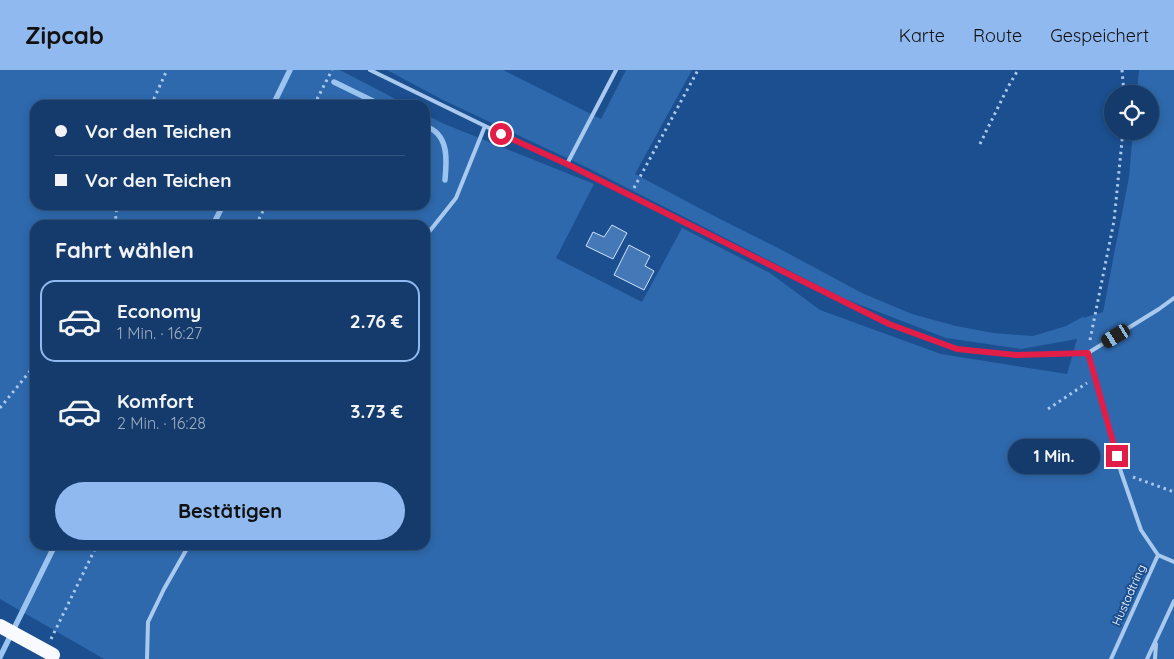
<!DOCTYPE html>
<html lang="de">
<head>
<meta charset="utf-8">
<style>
  :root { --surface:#143b6b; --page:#1d4271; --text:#f1f3f6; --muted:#9dadc1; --line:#33557e; --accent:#90b9f0 }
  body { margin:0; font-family:Quicksand,sans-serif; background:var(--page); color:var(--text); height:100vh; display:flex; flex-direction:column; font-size:19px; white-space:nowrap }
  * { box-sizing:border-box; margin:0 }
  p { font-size:16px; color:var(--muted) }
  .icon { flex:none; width:28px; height:28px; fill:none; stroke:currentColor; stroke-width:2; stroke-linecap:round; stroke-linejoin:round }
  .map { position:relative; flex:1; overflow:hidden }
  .details { position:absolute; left:30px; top:150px; width:400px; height:330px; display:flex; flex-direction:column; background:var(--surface); border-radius:15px; box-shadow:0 2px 8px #0003,0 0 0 1px var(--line) }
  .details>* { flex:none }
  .hud { position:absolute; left:30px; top:30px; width:400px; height:110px; border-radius:15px; box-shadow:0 2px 8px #0003,0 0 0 1px var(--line); display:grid; align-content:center; height:110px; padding:0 25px; background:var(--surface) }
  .fabs { position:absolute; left:1104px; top:15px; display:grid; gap:10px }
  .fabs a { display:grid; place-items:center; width:55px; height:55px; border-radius:50%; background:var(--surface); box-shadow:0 2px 8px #0003,0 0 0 1px var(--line); font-size:25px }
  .end { position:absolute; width:22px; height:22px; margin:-11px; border:6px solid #e11d48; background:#fff; box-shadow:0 0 0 2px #fff }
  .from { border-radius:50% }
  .bubble { position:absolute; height:35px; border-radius:18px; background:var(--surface); box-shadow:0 2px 8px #0003,0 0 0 1px var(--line); font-size:16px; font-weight:700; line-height:35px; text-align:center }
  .car { position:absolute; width:15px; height:30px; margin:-15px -8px; border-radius:6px; box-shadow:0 0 4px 1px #0007; background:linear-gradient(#222 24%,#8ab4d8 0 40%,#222 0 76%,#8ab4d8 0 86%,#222 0) }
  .hud b { display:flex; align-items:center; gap:18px; height:48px; font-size:19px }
  .hud b+b { border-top:1px solid var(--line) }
  .hud i { width:12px; height:12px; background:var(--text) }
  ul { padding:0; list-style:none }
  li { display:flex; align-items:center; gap:15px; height:82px; margin:0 10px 8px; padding:0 15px; border:2px solid transparent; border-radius:15px }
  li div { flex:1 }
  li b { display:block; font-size:19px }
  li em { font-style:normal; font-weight:700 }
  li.current { border-color:var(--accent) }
  li>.icon { width:45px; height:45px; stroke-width:1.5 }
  h2 { padding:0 25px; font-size:22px; line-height:60px }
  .cta { display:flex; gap:10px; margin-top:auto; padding:10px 25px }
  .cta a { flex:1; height:58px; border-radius:30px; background:var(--accent); color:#111; font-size:20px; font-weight:700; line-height:58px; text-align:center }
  header { display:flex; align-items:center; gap:30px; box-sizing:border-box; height:70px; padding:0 25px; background:var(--accent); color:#111 }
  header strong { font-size:24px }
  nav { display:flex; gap:28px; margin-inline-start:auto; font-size:18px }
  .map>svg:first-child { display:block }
  .green { fill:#2e69ad; fill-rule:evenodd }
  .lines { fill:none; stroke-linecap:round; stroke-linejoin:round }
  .stream { stroke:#9cc4f0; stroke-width:5.5 }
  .building { fill:#4478b7; stroke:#cfe3fa }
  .path { stroke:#a9c9ee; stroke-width:3; stroke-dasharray:2.5 4; stroke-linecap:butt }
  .service { stroke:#a9c9ee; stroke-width:4 }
  .trunk-bridge { stroke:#f8faff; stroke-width:14 }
  .route { stroke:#e11d48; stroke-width:6 }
  .labels { text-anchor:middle; stroke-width:4; stroke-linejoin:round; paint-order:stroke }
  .street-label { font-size:12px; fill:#fff; stroke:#1b4f8f }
</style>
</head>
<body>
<header>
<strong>Zipcab</strong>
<nav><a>Karte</a><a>Route</a><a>Gespeichert</a></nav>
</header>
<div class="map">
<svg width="1174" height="589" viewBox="0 0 1174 589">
  <rect width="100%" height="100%" fill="#1b4f8f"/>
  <path class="green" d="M0,0H340L407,35H35V135H425V44L442,53L594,114L556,188L642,232L682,158L770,203L820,240L941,284L1067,304L1077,269L1021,279L946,268L845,229L586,97L443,30L387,0H503L601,49L626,0H692L635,104L718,148L780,179L862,223L912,244L956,256L993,263L1033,266L1066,256L1084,246L1083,248L1103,242L1129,107L1133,61H1150V24H1137L1139,0H1174V589H104L0,529ZM35,155H425V475H35Z"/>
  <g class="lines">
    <path class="stream" d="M334,12L381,35
      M273,35L290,0
      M425,56C449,64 447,89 445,110
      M213,155L223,135
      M0,587L55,475"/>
  </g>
  <path class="building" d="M612,155L627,163L613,189L586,176L593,162L604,167Z
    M629,175L650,186L645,196L654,201L644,220L614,205Z"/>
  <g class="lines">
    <path class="path" d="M1122,0L1124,24
      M151,35L167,0
      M314,35L332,0
      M980,74L1008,17L1018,0
      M634,118L698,0
      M115,155L117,135
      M256,155L266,135
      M1090,270L1114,151L1123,61
      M0,338L35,295
      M1048,339L1087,313
      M1133,407L1174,422
      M51,569L97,475"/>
    <path class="service" d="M370,0L485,56L567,94L889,254L957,279L1016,285L1088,283L1159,239L1174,228
      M567,94L616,0
      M425,167L456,128L485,56
      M1088,283L1121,402L1141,460L1158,485
      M1158,485L1174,492
      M147,589L148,552L164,519L189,475
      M1111,589L1158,485
      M1147,589L1174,531
      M1155,589L1156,574"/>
    <path class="trunk-bridge" d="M0,556L53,585"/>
  </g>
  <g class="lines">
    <path class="route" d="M501,64L567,94L889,254L957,279L1016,285L1088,283L1117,386"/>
  </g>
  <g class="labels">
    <g class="street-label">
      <text transform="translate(1129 525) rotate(-66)" y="4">Hustadtring</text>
    </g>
  </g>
</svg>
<div class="fabs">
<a><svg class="icon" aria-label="locate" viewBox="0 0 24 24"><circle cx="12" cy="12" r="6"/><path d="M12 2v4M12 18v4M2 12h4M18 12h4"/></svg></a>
</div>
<i class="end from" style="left:501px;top:64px"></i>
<i class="end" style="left:1117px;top:386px"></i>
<div class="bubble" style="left:1008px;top:369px;width:92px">1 Min.</div>
<i class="car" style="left:1116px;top:266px;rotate:239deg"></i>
<div class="hud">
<b><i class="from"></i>Vor den Teichen</b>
<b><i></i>Vor den Teichen</b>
</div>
<section class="details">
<h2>Fahrt wählen</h2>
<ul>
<li class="current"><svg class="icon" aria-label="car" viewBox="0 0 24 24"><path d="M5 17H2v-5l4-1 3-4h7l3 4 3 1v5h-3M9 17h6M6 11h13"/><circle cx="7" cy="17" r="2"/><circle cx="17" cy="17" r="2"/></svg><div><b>Economy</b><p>1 Min. · 16:27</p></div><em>2.76 €</em></li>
<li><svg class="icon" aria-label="car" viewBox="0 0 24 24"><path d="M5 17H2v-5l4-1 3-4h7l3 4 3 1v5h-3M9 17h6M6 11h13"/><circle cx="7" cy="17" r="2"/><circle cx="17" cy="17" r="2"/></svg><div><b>Komfort</b><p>2 Min. · 16:28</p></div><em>3.73 €</em></li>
</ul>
<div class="cta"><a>Bestätigen</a></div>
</section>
</div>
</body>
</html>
